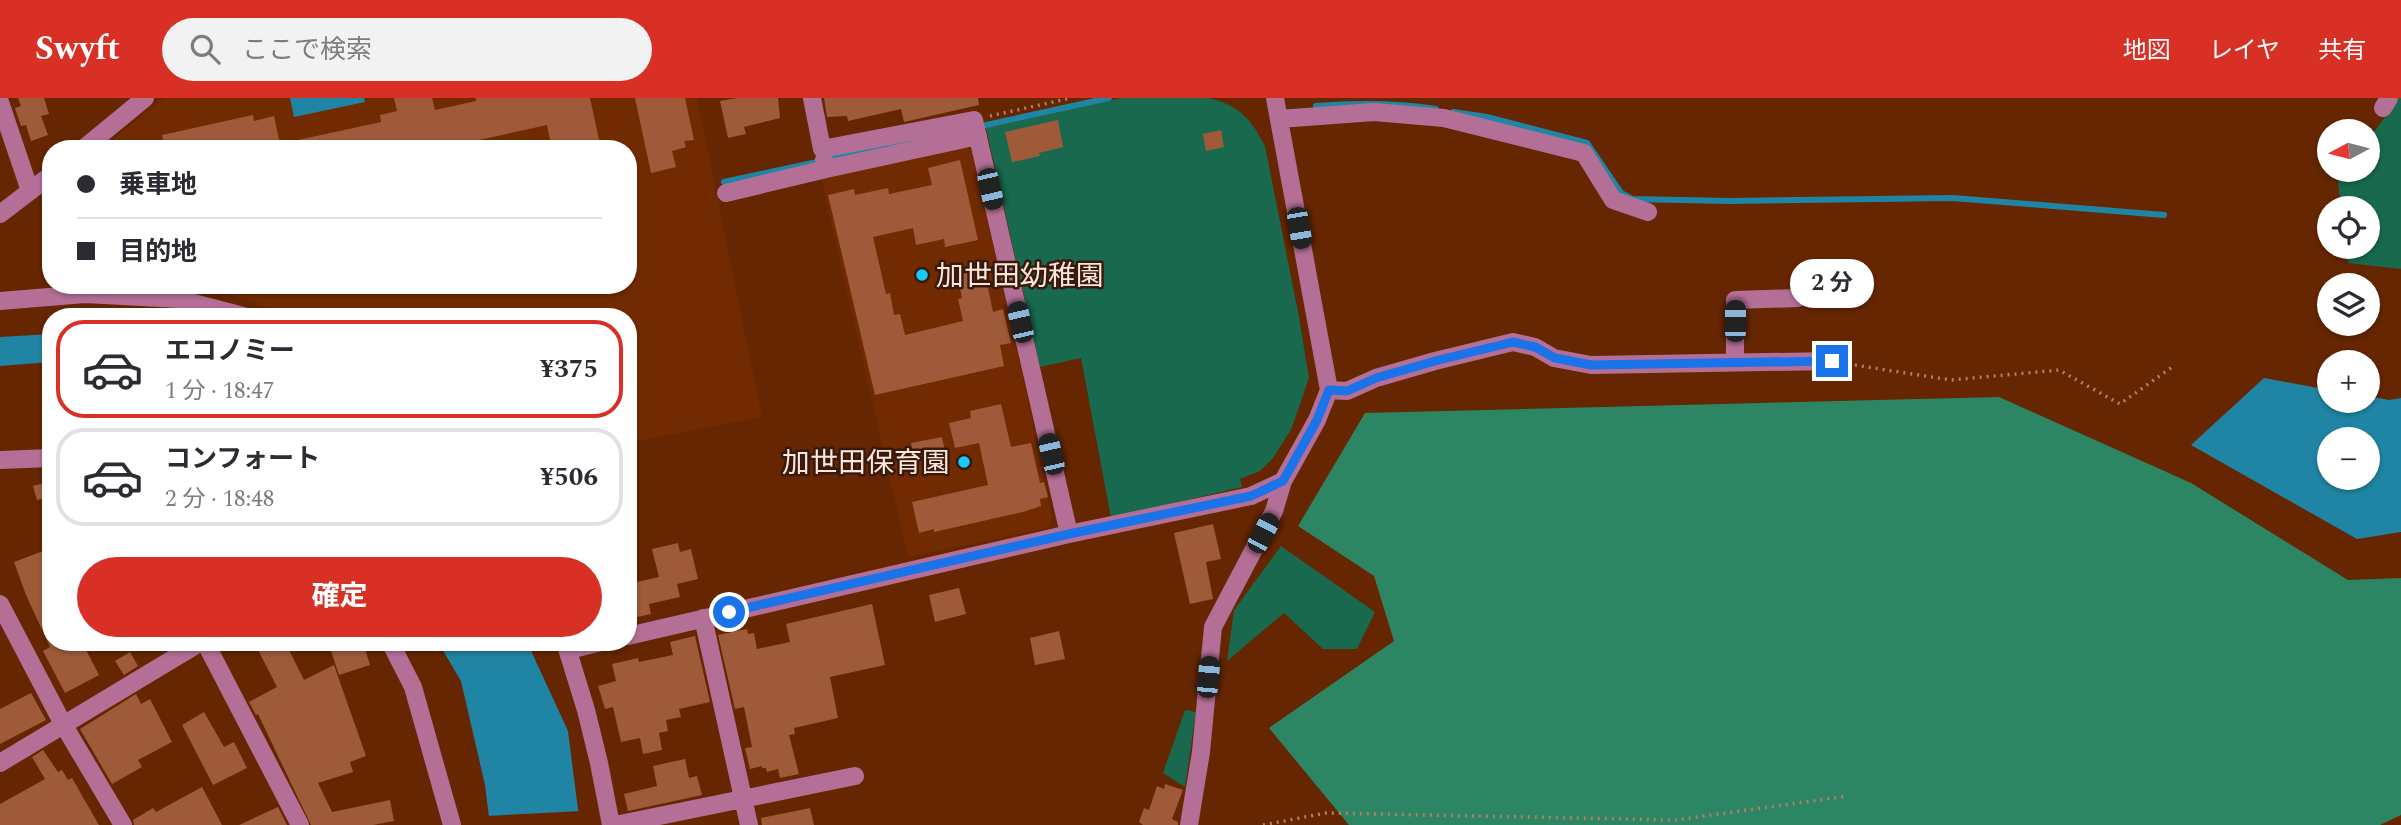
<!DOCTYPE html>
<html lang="ja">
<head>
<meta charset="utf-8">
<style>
  :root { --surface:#fff; --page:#f2f2f3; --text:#2b2b33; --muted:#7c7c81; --line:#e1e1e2; --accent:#d93025 }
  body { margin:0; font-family:Spectral,"Noto Sans JP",serif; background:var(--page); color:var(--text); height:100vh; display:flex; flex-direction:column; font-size:26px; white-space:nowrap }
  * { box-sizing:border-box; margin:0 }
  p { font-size:23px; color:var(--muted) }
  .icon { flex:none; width:38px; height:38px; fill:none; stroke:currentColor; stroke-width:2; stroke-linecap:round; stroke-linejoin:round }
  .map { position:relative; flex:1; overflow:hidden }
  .side { position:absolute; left:42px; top:210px; width:595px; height:343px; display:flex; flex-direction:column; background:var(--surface); border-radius:28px; box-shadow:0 2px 5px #0004 }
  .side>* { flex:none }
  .banner { position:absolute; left:42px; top:42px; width:595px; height:154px; border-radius:28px; box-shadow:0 2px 5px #0004; display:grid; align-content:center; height:154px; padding:0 35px; background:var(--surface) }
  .needle { width:46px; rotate:263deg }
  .fabs { position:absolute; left:2317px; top:21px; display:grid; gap:14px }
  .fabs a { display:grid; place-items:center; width:63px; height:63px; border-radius:50%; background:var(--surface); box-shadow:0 2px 5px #0004; font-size:35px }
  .end { position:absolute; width:32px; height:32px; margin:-16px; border:9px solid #1a73e8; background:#fff; box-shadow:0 0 0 4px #fff }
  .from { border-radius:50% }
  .bubble { position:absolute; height:49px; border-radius:24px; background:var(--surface); box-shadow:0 2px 5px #0004; font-size:23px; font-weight:700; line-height:49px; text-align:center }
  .car { position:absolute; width:21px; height:42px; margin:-21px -10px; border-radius:9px; box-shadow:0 0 5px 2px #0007; background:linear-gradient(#222 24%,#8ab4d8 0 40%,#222 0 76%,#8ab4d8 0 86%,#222 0) }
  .banner b { display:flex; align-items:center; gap:24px; height:66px; font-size:26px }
  .banner b+b { border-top:2px solid var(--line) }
  .banner i { width:18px; height:18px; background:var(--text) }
  ul { padding:12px 0 0; list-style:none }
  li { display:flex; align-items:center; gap:21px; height:98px; margin:0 14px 10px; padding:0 21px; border:4px solid var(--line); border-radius:28px }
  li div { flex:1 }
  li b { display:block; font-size:26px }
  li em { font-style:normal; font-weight:700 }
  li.on { border-color:var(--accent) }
  li>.icon { width:63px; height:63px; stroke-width:1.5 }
  .action { display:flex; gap:14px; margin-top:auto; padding:14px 35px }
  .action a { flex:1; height:80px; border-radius:42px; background:var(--accent); color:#fff; font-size:28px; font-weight:700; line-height:80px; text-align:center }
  header { display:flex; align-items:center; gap:42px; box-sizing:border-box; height:98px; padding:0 35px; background:var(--accent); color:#fff }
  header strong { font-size:33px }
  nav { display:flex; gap:38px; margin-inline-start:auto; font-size:24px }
  .search { width:490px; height:63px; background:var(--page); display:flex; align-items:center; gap:18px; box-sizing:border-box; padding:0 24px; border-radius:38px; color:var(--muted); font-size:26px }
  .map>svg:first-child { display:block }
  .built { fill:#722b01 }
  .green { fill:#18694d }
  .forest { fill:#2c8664 }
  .water { fill:#2085a5; fill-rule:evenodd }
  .pier { fill:#652601 }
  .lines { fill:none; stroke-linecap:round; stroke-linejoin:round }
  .stream { stroke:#2085a5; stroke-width:6 }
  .building { fill:#9f5a3a }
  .path { stroke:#ad8068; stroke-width:3.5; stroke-dasharray:2 5; stroke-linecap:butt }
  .minor { stroke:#b46f97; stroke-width:18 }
  .route { stroke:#1a73e8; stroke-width:9 }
  .poi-dot { fill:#18cafc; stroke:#371a0d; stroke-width:2.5 }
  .labels { text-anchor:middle; stroke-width:5; stroke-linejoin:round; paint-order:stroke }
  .poi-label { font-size:28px; fill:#fee6db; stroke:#371a0d; text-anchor:start }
</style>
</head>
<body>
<header>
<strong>Swyft</strong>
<div class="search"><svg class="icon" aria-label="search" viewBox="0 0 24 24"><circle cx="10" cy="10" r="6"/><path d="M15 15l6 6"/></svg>ここで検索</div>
<nav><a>地図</a><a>レイヤ</a><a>共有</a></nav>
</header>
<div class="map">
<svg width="2401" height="727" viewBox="0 0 2401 727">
  <rect width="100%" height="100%" fill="#652601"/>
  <path class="built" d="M164,0H697L762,319L628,345V219H298L198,187H628V51H101Z
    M965,48L972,54L1022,275L1052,420L1048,430L908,459L821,80Z"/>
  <path class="green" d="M1122,0H1209C1240,8 1251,21 1265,48L1299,219L1309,280L1291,332L1273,360L1260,373L1240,381L1242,389L1111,420L1081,260L1040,269L986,30Z
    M2399,0H2401V171L2348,165L2346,149H2368V110H2341L2338,84L2346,72H2368V42Z
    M1281,448L1375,514L1357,551H1323L1284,515L1227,563L1234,512Z
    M1185,612L1196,614L1185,689L1163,675Z"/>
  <path class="forest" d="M1999,299L2191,385L2348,482L2401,480V717L2380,727H1349L1269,630L1394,543L1374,478L1298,428L1365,315Z"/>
  <path class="water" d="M290,0H364L365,4L294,19Z
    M51,236V264L0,268V239Z
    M2264,280L2329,292V303H2368V298L2389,302L2401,300V434L2357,441L2191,347ZM2329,341H2368V380H2329Z
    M438,544H527L568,633L580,727H490L485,687L461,583Z"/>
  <path class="pier" d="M582,713L584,727H487L486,718Z"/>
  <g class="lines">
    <path class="stream" d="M1316,8C1356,5 1396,5 1436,11
      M1453,14L1487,19L1587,45L1621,95L1632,101L1729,103L1953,100L2164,117
      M977,29L1109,0
      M724,84L932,39"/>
  </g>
  <path class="building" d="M18,0H44L49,16L41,18L48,37L31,43L26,27L21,28L15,10L21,8Z
    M394,0H432L435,12L476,3V0H590L601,51H552L547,27L438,51H290L289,44L381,24L380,17L397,13Z
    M635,0H685L694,42L684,43L686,49L672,53L676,69L651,75Z
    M737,0H778L780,20L744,29L746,36L728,40L720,3Z
    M824,0H978L979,7L904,24L901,11L848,23L847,18L827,19Z
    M253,17L254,23L274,18L281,51H165L162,37Z
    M1058,22L1063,49L1039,55L1040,58L1012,64L1005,34Z
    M1221,32L1224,49L1206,53L1203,36Z
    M960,62L978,142L945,149L944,141L916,147L913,130L873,139L886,196L890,195L894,217L900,216L905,237L963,223L958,201L962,200L957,177L984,171L993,214L1003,211L1011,245L1000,247L1004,268L875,297L828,97L854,91L855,97L888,90L889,96L932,87L928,70Z
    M1001,306L1011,349L1031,345L1040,385L1044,384L1048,399L1040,401L1041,408L1023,414L934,434V431L919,435L912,404L988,387L979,345L955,350L949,325L971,320L970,313Z
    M942,339L945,353L914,360L911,345Z
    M51,383V399L37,402L33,388Z
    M1213,426L1221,461L1206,464L1213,501L1190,506L1174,435Z
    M678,445L680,454L691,451L698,481L677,486L680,499L649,506L651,516L628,521V486L659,479L652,451Z
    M51,450V544H82L99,577L65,595L43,553L50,549L26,497L14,464Z
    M959,490L966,516L935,524L929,497Z
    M872,506L885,567L830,579L838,620L794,630L795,636L789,637L799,676L780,680L778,671L767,674L766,670H762V668L750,671L745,650L752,649L744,609L735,611L718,537L747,531L748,536L754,535L757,551L790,544L786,526Z
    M1059,533L1065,561L1035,567L1030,540Z
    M695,538L710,604L679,611L681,619L666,622L668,633L659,635L662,652L643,656L640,640L621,644L613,609L605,611L598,588L616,583L612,566L638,560L639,564L673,557L670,544Z
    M271,544H285L304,582L334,567L366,658L350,664L353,674L318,685L332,714L390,702L394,723L373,727H311L258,616L256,617L249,604L277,589L257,550Z
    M328,544H363L370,567L339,577Z
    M130,554L138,568L124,577L115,563Z
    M31,595L46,622L0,646V611Z
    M136,596L141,606L150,601L172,644L138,662L142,669L112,686L80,631Z
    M204,614L224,649L234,644L247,670L213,687L182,627Z
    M43,652L58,674L62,672L68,682L72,680L99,727H0V706L45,681L32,659Z
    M685,661L689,680L697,678L702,697L628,713L624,696L657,688L653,668Z
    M1165,686L1183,692L1172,721L1178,724V727H1143L1139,724L1144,710L1149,712L1157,688L1164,691Z
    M202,689L222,727H134L133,722L153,710L156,714Z
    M278,709L287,727H239Z
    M810,710L814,727H762L761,720Z"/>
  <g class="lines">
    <path class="path" d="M990,18L1071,0
      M1848,266L1951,282L2059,272L2120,306L2175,267
      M1263,727L1326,715L1676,722L1848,698"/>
    <path class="minor" d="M812,0L822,51L974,22L1069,436
      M0,4L30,93
      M2383,10L2389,0
      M1279,21L1374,14L1444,20L1584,55L1613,102L1648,114
      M83,51L145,0
      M826,71L978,38
      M726,95L826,71L824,62
      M0,116L51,77
      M0,203L85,196L178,201L247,219
      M1735,264V202L1798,200
      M1329,292L1347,293L1376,280L1435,263L1513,244L1535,249L1554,260L1591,267L1832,263
      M0,362L51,360
      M0,506L63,626L123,727
      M703,520L749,727
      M628,538L1069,436L1251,398L1283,383
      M205,544L300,727
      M390,544L413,589L452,727
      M565,544L586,612L599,665L611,727
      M569,552L601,544
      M0,665L201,544
      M615,727L855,678
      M1189,727L1201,654L1213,529L1274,413L1283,383L1317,322L1329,292L1275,0"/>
  </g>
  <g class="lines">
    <path class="route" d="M729,514L1069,436L1251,398L1283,383L1317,322L1329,292L1347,293L1376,280L1435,263L1513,244L1535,249L1555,260L1591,267L1832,263"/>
  </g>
  <g class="poi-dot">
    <circle cx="922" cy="177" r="7"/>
    <circle cx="964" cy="364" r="7"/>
  </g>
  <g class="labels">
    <g class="poi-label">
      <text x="936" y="187">加世田幼稚園</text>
      <text x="950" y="374" text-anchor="end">加世田保育園</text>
    </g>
  </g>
</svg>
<div class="fabs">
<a><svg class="needle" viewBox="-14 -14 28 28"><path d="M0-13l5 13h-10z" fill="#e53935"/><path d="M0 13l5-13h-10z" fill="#7c7c81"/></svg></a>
<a><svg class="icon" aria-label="locate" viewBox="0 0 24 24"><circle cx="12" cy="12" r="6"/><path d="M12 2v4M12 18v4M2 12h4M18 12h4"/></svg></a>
<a><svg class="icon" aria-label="layers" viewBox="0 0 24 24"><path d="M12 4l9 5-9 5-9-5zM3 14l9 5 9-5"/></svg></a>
<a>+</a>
<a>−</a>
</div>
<i class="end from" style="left:729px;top:514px"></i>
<i class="end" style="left:1832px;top:263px"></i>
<div class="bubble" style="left:1790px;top:161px;width:84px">2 分</div>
<i class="car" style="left:990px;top:91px;rotate:167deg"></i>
<i class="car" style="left:1299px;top:130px;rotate:170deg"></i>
<i class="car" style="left:1735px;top:223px;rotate:0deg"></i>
<i class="car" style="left:1020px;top:224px;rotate:347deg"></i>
<i class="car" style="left:1051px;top:356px;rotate:347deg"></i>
<i class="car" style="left:1263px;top:435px;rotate:28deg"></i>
<i class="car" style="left:1208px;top:579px;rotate:5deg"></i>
<div class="banner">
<b><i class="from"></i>乗車地</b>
<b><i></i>目的地</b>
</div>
<section class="side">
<ul>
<li class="on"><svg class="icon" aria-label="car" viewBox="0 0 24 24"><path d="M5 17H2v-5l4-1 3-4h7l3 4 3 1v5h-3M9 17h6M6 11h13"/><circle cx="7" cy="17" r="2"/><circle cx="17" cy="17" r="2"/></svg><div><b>エコノミー</b><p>1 分 · 18:47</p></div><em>¥375</em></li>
<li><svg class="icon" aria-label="car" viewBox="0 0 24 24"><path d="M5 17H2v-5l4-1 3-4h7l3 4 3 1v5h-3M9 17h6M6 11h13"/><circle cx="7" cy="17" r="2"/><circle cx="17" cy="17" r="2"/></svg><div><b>コンフォート</b><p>2 分 · 18:48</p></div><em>¥506</em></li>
</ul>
<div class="action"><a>確定</a></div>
</section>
</div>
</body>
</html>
